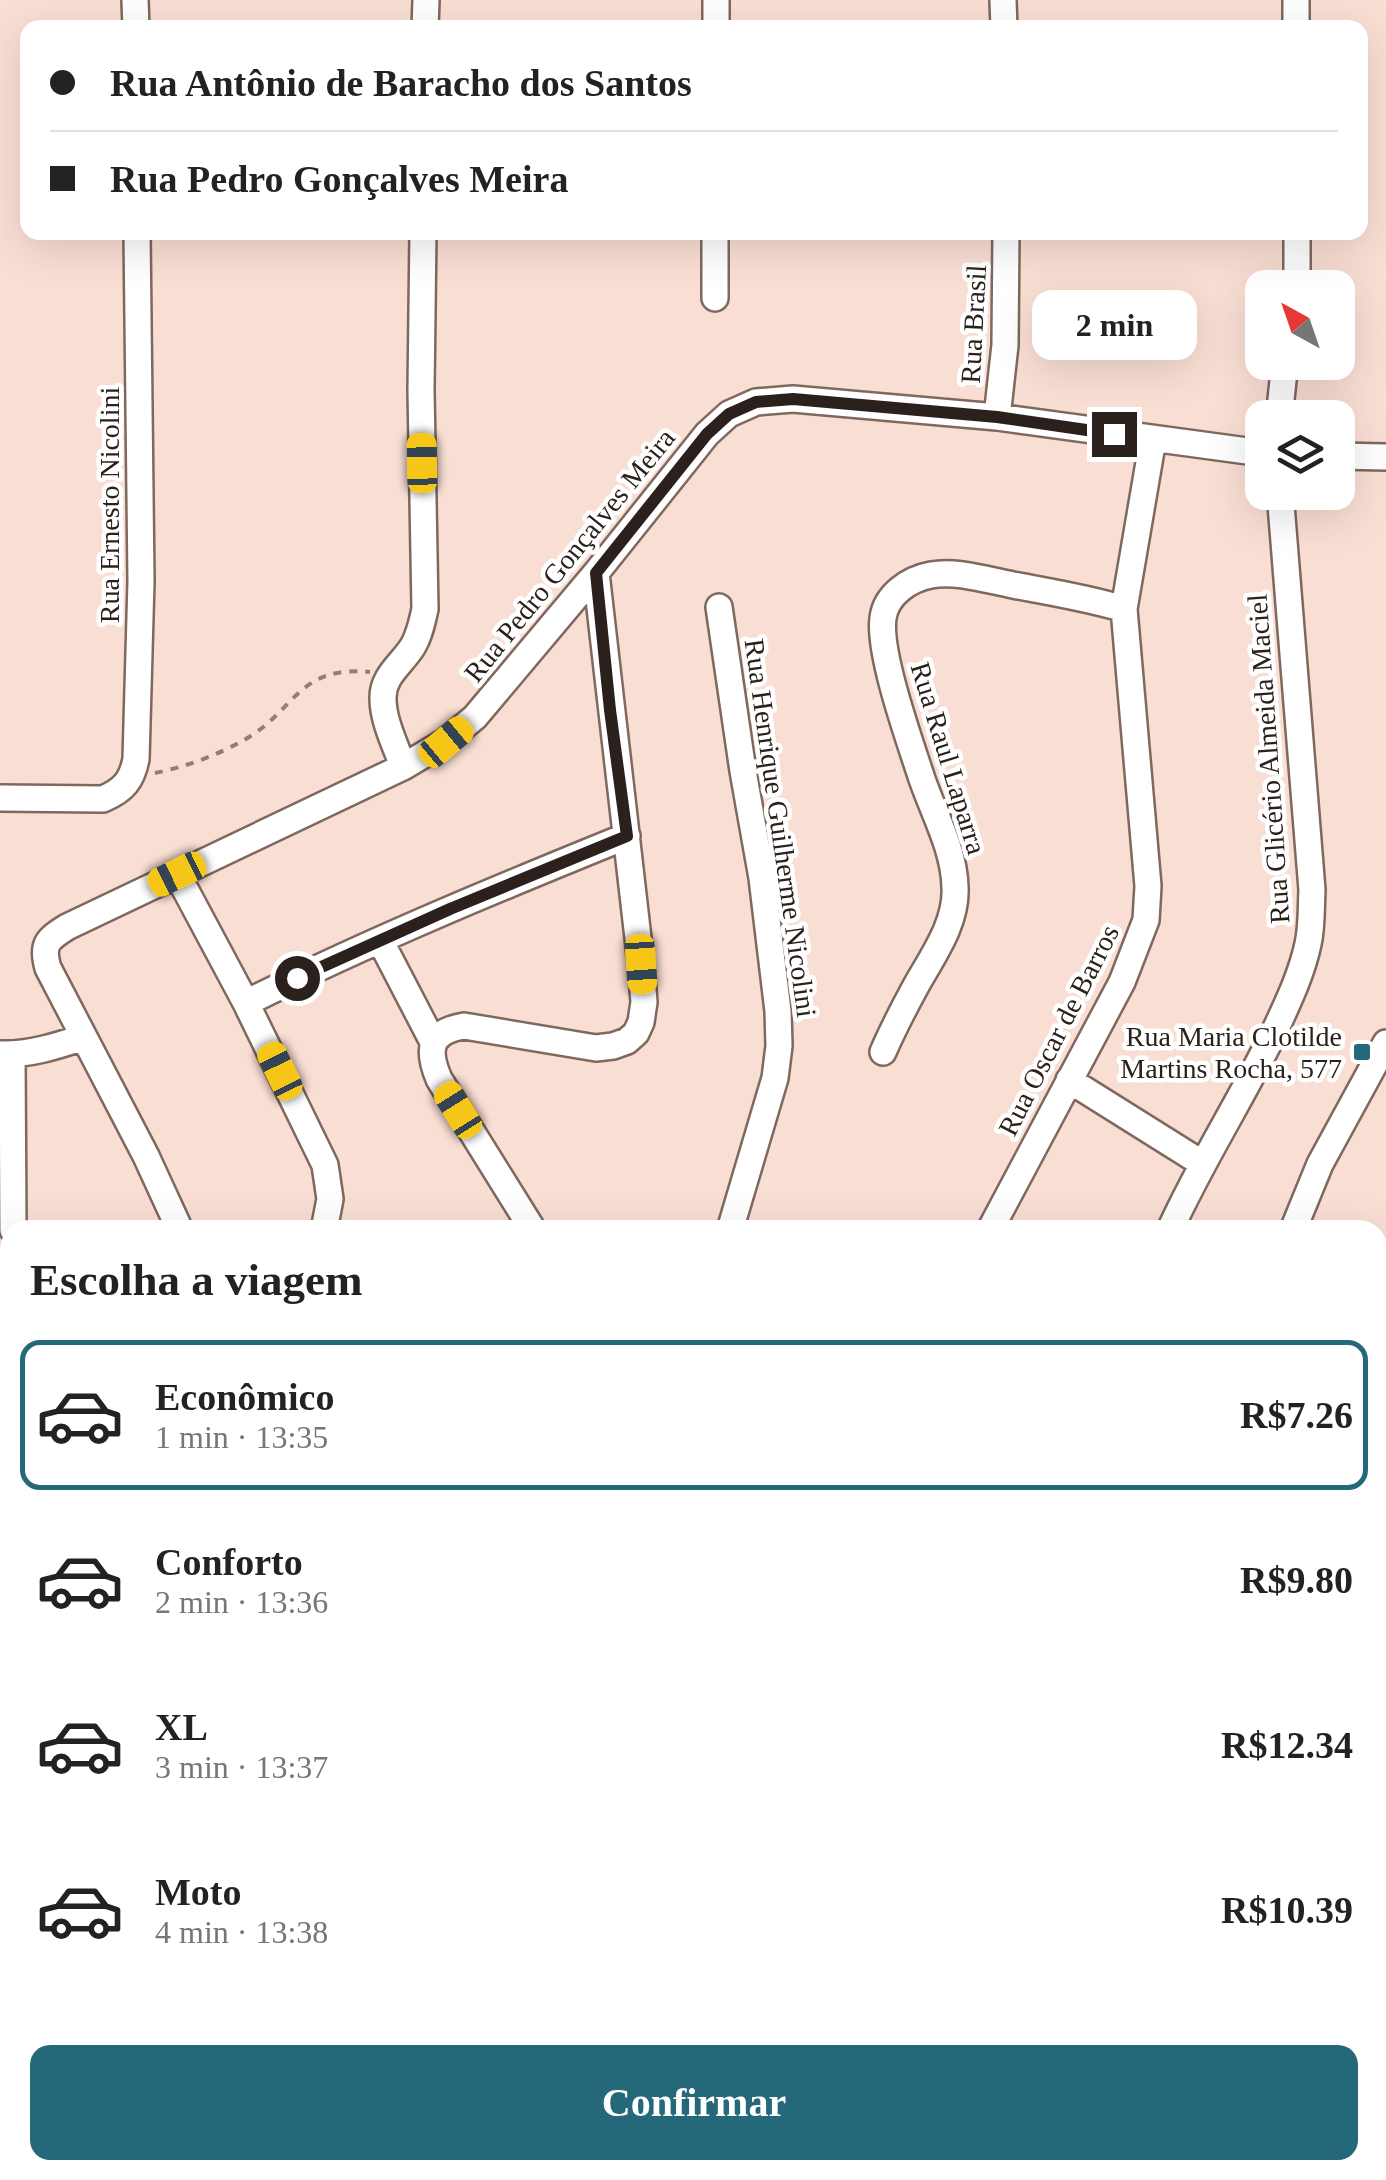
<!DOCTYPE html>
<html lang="pt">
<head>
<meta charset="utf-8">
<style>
  :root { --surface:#fff; --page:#f6f6f6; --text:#222; --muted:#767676; --line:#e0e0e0; --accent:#25687a }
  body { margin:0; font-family:Georgia,serif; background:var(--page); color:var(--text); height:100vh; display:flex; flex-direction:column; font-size:38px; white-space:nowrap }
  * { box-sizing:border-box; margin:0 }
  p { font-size:32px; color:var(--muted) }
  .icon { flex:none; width:55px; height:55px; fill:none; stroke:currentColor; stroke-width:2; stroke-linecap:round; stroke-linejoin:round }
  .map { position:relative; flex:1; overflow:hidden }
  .panel { position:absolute; left:0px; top:1220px; width:1388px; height:960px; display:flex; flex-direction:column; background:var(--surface); border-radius:30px 30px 0 0; box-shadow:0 10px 40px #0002 }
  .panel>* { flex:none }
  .hud { position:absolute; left:20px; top:20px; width:1348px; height:220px; border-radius:20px; box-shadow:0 10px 40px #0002; display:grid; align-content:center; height:220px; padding:0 30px; background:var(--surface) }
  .needle { width:65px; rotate:320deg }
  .buttons { position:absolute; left:1245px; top:270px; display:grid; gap:20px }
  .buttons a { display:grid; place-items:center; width:110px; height:110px; border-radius:20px; background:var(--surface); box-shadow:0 10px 40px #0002; font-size:50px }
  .end { position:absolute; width:45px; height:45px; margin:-22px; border:12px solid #2a201c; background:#fff; box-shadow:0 0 0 5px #fff }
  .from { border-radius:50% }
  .bubble { position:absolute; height:70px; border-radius:20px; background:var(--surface); box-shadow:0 10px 40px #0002; font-size:32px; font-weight:800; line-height:70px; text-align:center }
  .car { position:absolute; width:30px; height:60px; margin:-30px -15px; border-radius:12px; box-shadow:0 0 8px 2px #0007; background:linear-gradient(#f5c518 24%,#345 0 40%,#f5c518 0 76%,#345 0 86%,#f5c518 0) }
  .hud b { display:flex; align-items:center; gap:35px; height:95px; font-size:38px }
  .hud b+b { border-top:2px solid var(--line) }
  .hud i { width:25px; height:25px; background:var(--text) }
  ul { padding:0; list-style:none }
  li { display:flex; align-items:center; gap:30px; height:150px; margin:0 20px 15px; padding:0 10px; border:5px solid transparent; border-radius:20px }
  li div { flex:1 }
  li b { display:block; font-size:38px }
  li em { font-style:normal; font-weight:800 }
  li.on { border-color:var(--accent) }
  li>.icon { width:90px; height:90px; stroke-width:1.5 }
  h2 { padding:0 30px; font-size:45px; line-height:120px }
  .action { display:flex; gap:20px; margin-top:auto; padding:20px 30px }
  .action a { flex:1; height:115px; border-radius:20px; background:var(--accent); color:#fff; font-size:40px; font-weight:800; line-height:115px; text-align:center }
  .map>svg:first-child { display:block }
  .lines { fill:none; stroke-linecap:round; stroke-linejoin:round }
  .minor-casing { stroke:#7f685e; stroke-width:30 }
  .path { stroke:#917e77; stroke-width:4; stroke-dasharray:8 8; stroke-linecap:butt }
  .minor { stroke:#fff; stroke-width:25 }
  .route { stroke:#2a201c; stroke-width:12 }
  .poi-dot { fill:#25687a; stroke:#fff; stroke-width:4 }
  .labels { text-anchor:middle; stroke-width:9; stroke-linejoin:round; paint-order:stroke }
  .street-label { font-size:28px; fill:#2a201c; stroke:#fff }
  .poi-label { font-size:28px; fill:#2a201c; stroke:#fff; text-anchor:end }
</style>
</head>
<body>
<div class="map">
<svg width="1386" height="2180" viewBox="0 0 1386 2180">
  <rect width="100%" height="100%" fill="#f9ded3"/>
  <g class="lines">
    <defs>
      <path id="minor" d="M135,0L136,28
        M1003,0L1004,28
        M1296,0V28
        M425,28L426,0
        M716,28V0
        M1297,232V288
        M715,298V232
        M997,417L1005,345L1006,232
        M1279,418L1285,362
        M1338,456L1386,457
        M719,607L743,771L762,878L778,1011L779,1046L775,1078L730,1230
        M1124,609L1153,439
        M403,767C396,746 383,721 383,699C382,676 402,664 413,646C420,634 422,622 425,609L421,390L423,232
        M0,798L103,799C124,790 132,780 136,759L141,581L137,232
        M177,874L246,1003L325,1165L330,1199L324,1230
        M380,940L433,1042
        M246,1003C370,941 499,888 627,836
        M883,1052C893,1029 905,1006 917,984C934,954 957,922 955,887C954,849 934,814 922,779C910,742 878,653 883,618C886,595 909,579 931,575C956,570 987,580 1013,585C1050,592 1088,598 1124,609L1148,886L1146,920L1122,982L990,1230
        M0,1054C29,1055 57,1046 84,1037
        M12,1054L13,1230
        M1069,1080L1203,1164
        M180,1230L146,1156L48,968C41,944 48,939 67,927L403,767L445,742L475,717L596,573L707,434L729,414L756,402L793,399L997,417L1262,453
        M533,1230L439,1079C426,1048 430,1032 464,1026L596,1048L613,1046L627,1041L636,1033L641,1022L644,1002L641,964L596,573
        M1170,1230C1202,1159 1245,1094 1278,1024C1290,998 1302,972 1308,944C1312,927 1311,908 1312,890L1280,492
        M1293,1230L1320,1164L1386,1043
        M1378,1533L1386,1539
        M1378,1733L1386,1737
        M1378,1941L1386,1952
        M192,2170V2180
        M373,2170L378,2180
        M568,2170L579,2180
        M933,2170L934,2180
        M55,2180L56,2170
        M729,2180L733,2170
        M895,2180L898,2170
        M1068,2180L1071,2170
        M1234,2180L1235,2170"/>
    </defs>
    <use href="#minor" class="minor-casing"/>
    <path class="path" d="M155,773C185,767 218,755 244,740C296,711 297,665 370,672
      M1099,2180L1103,2170"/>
    <use href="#minor" class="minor"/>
  </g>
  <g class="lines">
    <path class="route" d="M297,978L450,909L627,836L610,710L596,573L707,434L729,414L756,402L793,399L997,417L1114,434"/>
  </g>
  <rect class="poi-dot" x="1352" y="1042" width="20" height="20" rx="5"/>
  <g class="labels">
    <g class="street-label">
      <text transform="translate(973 324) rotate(-87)" y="10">Rua Brasil</text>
      <text transform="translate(109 505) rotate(-90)" y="10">Rua Ernesto Nicolini</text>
      <text transform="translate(569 555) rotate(-51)" y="10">Rua Pedro Gonçalves Meira</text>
      <text transform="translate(949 758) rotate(73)" y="10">Rua Raul Laparra</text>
      <text transform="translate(1268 759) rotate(-94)" y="10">Rua Glicério Almeida Maciel</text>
      <text transform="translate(781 828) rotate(82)" y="10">Rua Henrique Guilherme Nicolini</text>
      <text transform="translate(1058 1030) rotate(-63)" y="10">Rua Oscar de Barros</text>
    </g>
    <g class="poi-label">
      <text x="1342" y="1046">Rua Maria Clotilde<tspan x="1342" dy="32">Martins Rocha, 577</tspan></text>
    </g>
  </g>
</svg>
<div class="buttons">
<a><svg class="needle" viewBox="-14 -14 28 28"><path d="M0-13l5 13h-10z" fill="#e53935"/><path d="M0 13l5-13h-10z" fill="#767676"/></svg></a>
<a><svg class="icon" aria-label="layers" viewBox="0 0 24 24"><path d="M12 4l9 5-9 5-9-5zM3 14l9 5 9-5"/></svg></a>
</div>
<i class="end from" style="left:297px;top:978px"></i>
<i class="end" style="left:1114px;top:434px"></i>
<div class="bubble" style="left:1032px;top:290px;width:165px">2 min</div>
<i class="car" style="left:422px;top:463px;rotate:359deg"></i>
<i class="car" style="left:446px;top:742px;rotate:50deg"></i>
<i class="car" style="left:177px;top:874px;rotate:244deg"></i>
<i class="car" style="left:641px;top:964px;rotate:176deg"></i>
<i class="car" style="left:280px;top:1071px;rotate:334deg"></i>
<i class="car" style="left:458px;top:1110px;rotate:328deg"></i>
<div class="hud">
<b><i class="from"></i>Rua Antônio de Baracho dos Santos</b>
<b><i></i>Rua Pedro Gonçalves Meira</b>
</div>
<section class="panel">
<h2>Escolha a viagem</h2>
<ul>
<li class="on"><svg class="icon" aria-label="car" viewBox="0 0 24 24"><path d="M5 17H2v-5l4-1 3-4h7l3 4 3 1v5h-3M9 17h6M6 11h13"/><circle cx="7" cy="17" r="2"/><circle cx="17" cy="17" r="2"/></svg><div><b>Econômico</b><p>1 min · 13:35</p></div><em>R$7.26</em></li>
<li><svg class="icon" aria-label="car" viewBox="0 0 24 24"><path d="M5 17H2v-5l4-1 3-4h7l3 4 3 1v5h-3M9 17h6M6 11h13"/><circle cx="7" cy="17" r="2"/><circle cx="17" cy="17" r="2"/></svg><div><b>Conforto</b><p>2 min · 13:36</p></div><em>R$9.80</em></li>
<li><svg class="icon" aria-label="car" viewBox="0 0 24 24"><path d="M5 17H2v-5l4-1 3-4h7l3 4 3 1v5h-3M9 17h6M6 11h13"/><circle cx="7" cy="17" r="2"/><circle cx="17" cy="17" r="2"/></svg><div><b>XL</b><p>3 min · 13:37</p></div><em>R$12.34</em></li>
<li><svg class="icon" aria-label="car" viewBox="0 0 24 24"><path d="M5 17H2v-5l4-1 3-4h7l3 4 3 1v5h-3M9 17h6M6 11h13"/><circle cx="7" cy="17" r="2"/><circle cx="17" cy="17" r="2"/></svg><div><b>Moto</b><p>4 min · 13:38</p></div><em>R$10.39</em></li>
</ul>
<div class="action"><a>Confirmar</a></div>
</section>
</div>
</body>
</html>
